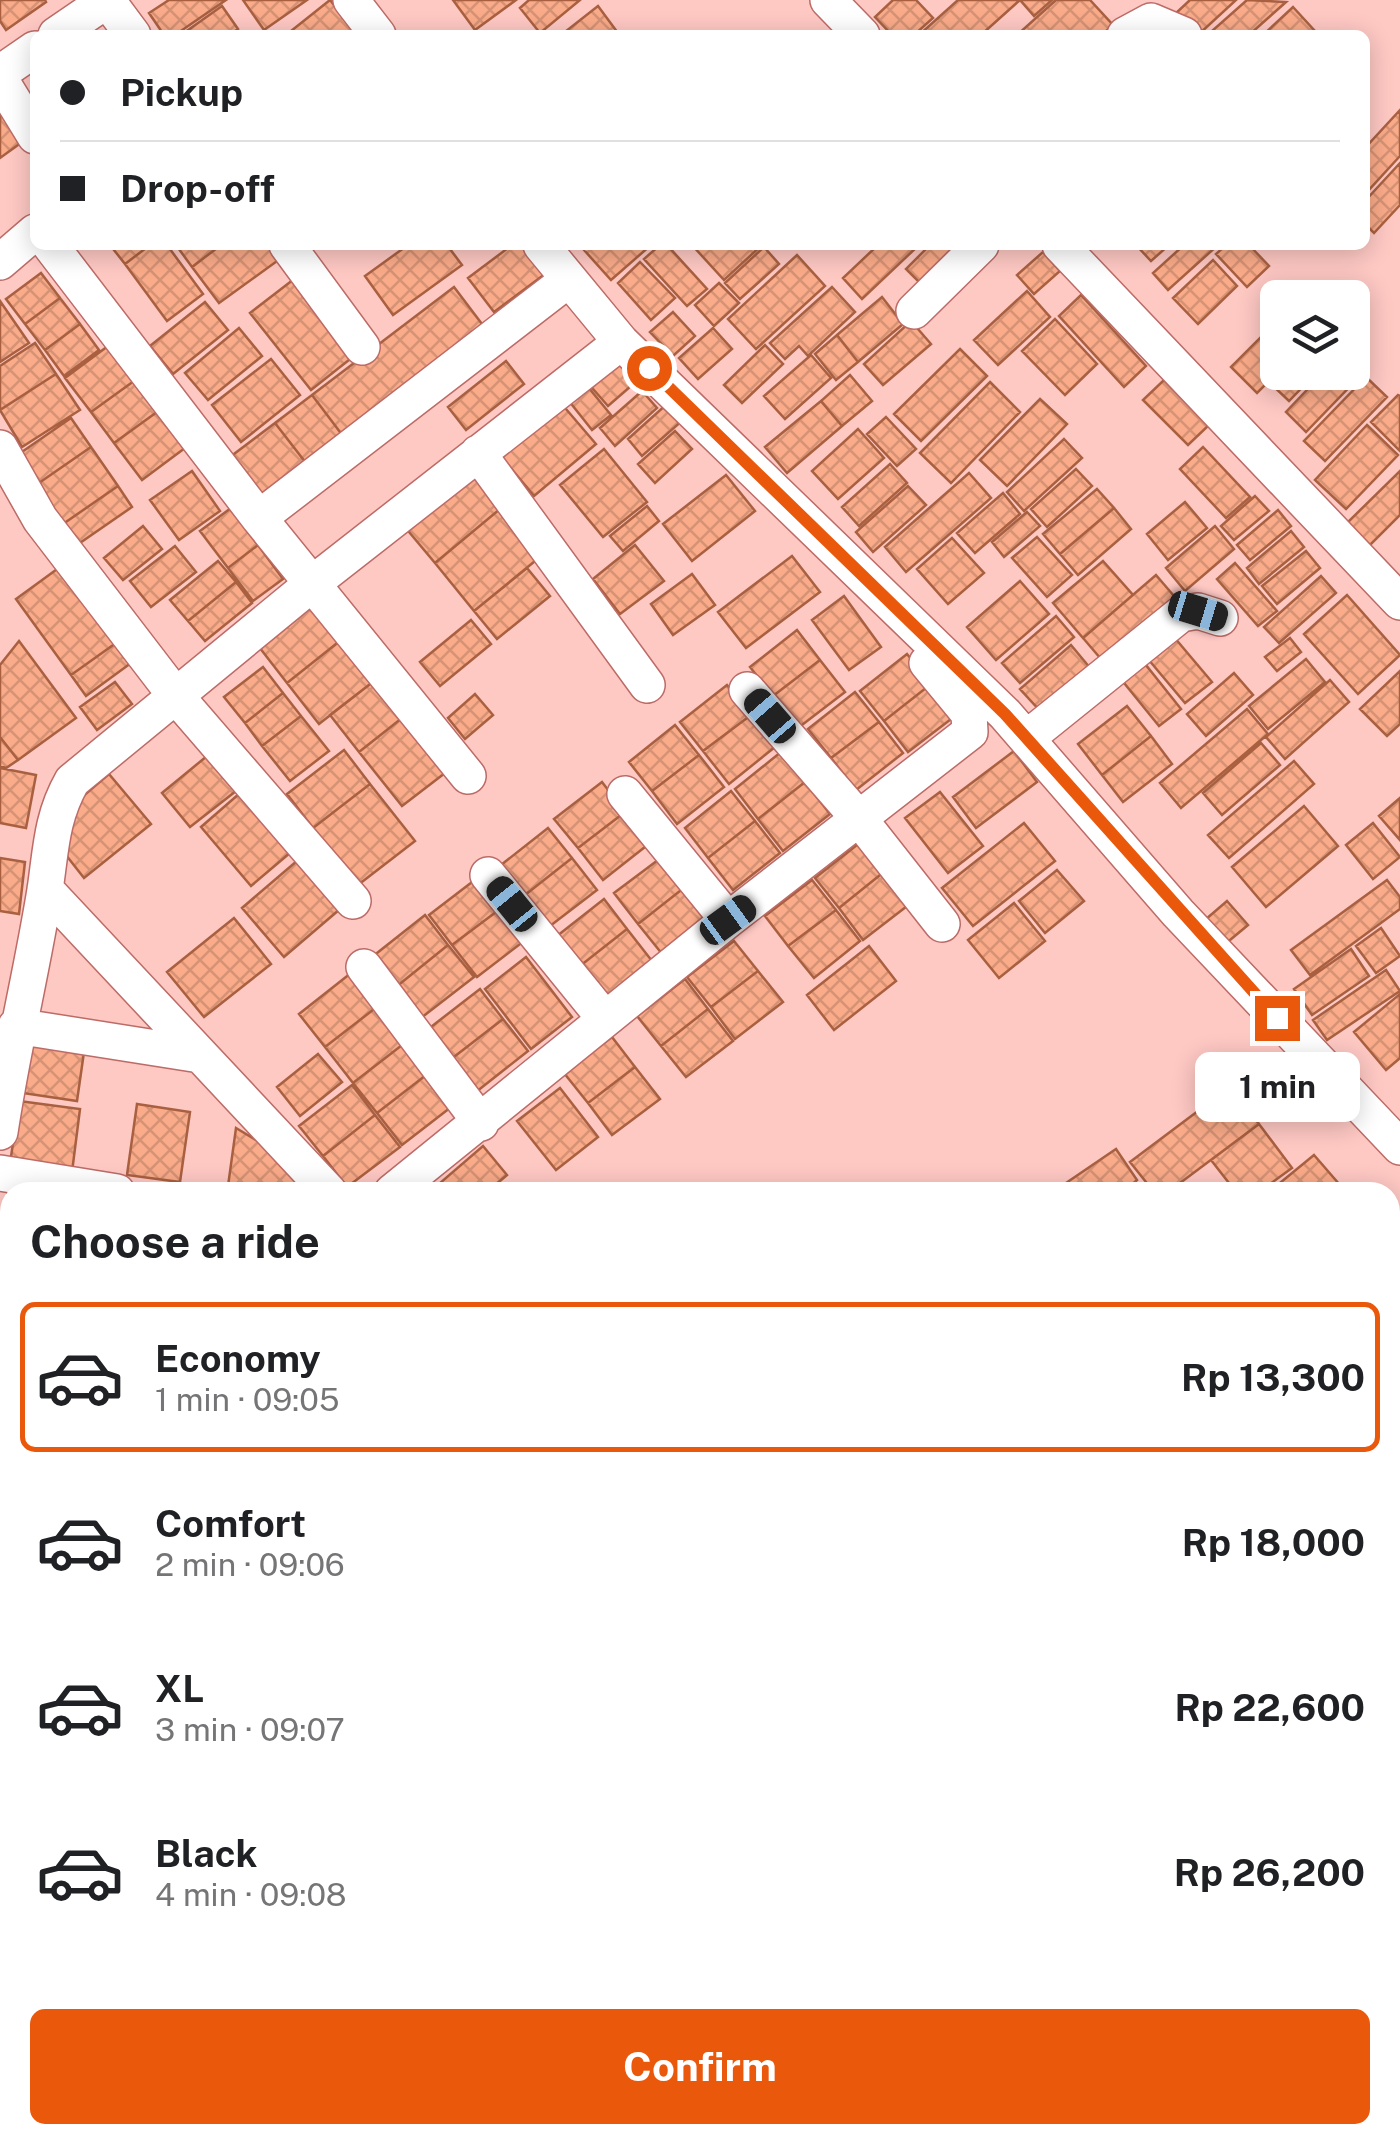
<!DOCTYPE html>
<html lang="en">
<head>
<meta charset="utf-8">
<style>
  :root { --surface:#fff; --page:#f6f6f6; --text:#202124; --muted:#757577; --line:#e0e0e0; --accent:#ea580c }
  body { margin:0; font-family:"Public Sans",sans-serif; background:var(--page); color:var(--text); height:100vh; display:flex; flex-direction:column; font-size:38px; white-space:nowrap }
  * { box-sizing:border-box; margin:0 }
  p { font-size:32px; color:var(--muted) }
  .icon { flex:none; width:55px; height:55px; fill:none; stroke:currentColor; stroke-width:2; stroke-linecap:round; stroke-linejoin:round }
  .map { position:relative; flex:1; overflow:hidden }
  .panel { position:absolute; left:0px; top:1182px; width:1400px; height:962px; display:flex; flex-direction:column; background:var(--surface); border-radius:30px 30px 0 0; box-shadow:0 5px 25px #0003 }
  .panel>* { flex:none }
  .guide { position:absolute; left:30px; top:30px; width:1340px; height:220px; border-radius:15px; box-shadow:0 5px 25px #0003; display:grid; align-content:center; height:220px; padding:0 30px; background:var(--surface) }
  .controls { position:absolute; left:1260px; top:280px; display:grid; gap:20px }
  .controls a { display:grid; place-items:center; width:110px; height:110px; border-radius:15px; background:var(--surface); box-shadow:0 5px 25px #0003; font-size:50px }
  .end { position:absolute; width:45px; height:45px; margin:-22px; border:12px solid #ea580c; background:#fff; box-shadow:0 0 0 5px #fff }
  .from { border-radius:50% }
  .bubble { position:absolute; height:70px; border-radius:15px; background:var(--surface); box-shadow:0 5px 25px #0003; font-size:32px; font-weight:700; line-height:70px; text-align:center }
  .car { position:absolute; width:30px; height:60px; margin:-30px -15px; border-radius:12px; box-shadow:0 0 8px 2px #0007; background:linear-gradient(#222 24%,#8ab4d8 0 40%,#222 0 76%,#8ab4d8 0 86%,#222 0) }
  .guide b { display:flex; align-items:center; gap:35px; height:95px; font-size:38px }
  .guide b+b { border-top:2px solid var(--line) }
  .guide i { width:25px; height:25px; background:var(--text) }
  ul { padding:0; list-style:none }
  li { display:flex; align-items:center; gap:30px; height:150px; margin:0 20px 15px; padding:0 10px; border:5px solid transparent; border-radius:15px }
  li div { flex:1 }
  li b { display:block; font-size:38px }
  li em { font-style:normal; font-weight:700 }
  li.current { border-color:var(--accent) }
  li>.icon { width:90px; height:90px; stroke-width:1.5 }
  h2 { padding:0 30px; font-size:45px; line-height:120px }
  .cta { display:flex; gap:20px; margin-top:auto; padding:20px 30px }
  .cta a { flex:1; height:115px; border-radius:15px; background:var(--accent); color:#fff; font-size:40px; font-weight:700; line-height:115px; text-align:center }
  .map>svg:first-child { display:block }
  .building { fill:url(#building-cross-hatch); stroke:#a96041; stroke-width:2.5 }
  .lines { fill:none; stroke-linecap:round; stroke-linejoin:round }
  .minor-casing { stroke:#bd6b67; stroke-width:38 }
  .minor { stroke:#fff; stroke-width:35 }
  .route { stroke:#ea580c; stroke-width:12 }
</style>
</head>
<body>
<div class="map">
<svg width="1400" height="2144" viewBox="0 0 1400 2144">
  <defs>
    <pattern id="building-cross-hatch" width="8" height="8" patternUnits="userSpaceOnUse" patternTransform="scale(2.5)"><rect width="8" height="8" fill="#faab89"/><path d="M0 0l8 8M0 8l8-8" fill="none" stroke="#d69275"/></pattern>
  </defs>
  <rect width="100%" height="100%" fill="#fec8c3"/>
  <path class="building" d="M0,0H45L46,2L6,30L0,21Z
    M169,0H226L175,35H164L149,13Z
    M243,0H307L264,30Z
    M330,0L358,35H286Z
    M453,0H516L475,30Z
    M529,0H580L540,33L520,8Z
    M893,0H916L933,18L914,35H892L875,17Z
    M958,0H1020L981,35H919Z
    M1020,0H1052L1034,16Z
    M1056,0H1090L1113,25L1102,35H1017Z
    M1190,0H1236L1198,35L1175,14Z
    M1247,0L1286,2L1249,35H1216L1212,31Z
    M222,6L238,29L229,35H181Z
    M598,6L618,33L561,35Z
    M1293,7L1314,30L1309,35H1263Z
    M0,105L25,140L0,158Z
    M1400,110V156L1366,193L1365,148Z
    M1400,163V205L1374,233L1365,224V201Z
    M110,245H150L125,264Z
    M150,245H167L203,294L167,321L125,264Z
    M176,245H221L192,267Z
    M221,245H276L284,256L219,303L192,267Z
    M408,245H447L462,265L393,315L365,276Z
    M512,245H524L545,274L494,312L468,278Z
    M590,245H651L611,280L584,250Z
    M660,245H667L707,289L687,306L644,259Z
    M692,245H762L724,280Z
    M878,245H919L862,299L843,278Z
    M930,245H972L927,290L906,269Z
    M1136,245H1169L1151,261Z
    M1184,245H1218L1168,290L1153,273Z
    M1226,245H1249L1269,266L1247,287L1216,254Z
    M764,247L779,264L740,299L725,283Z
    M1043,252L1060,271L1034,294L1017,275Z
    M797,255L825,286L756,349L728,319Z
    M1213,260L1237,286L1198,324L1173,298Z
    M640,262L675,298L651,320L618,283Z
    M41,273L60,298L25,324L6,299Z
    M298,276L359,352L311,390L250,313Z
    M719,283L739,303L714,326L695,305Z
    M454,287L485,328L343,436L312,395Z
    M832,287L855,312L808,356L799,346L785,359L770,343Z
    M1027,291L1050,317L998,365L974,340Z
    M1081,295L1146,366L1124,387L1059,316Z
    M882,297L903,324L858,362L837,335Z
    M60,298L80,324L45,350L25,324Z
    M0,301L29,343L0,362Z
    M205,302L228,330L173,374L150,346Z
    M673,312L695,336L673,356L650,332Z
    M1055,319L1097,364L1065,395L1022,351Z
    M911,321L931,344L883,385L864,364Z
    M80,324L99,350L64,376L45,350Z
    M1273,325L1278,330V372L1257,393L1231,367Z
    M239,328L262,356L208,400L185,373Z
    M713,328L732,349L698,379L679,358Z
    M837,335L858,362L836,380L815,354Z
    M35,343L56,374L0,410V366Z
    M765,345L783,364L742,403L724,385Z
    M108,346L134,381L91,412L65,378Z
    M960,349L987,376L921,441L894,414Z
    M618,354L639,379L608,406L586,381Z
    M811,355L831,378L785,419L764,396Z
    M271,359L300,395L241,442L212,405Z
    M506,361L524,384L466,430L448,407Z
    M1352,367L1361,375L1306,432L1286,412L1324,372H1352Z
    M1282,372H1317L1289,401L1271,384Z
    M56,374L80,410L22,447L0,410Z
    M850,375L872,401L842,426L821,401Z
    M1366,377L1387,397L1325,461L1304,441Z
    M1164,380L1209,425L1188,445L1143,400Z
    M134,381L157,412L114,443L91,412Z
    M584,382L611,415L592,430L565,396Z
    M990,382L1020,412L951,483L920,453Z
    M642,391L657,408L615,446L600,428Z
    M312,395L343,436L306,463L275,423Z
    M1398,395L1400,396V451L1371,422Z
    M1040,399L1067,424L1007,486L980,460Z
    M821,401L842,426L787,473L765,447Z
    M560,402L596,444L534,496L499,454Z
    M668,403L683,420L642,456L628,439Z
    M157,412L185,448L142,480L114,443Z
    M886,417L916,449L897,466L867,434Z
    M71,418L91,447L36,485L16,456Z
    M275,423L306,463L262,498L230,457Z
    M1367,425L1398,455L1346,509L1315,480Z
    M858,429L884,458L838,499L812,471Z
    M675,431L692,449L655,483L638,464Z
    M1064,439L1082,458L1024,511L1007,492Z
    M91,447L118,486L63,524L36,485Z
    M1203,447L1250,497L1226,518L1180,469Z
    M604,449L647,502L603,537L560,485Z
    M890,464L907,483L859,526L842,507Z
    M476,468L506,504L435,563L404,526Z
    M1076,469L1092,486L1047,527L1031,509Z
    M192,471L220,511L179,540L150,500Z
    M1400,471V515L1369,546L1347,523Z
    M969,473L991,498L906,572L885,547Z
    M726,475L755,511L692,561L663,524Z
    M118,486L132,507L77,545L63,524Z
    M908,486L926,505L873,552L856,532Z
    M1097,489L1114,508L1060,554L1043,534Z
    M1003,493L1020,514L975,553L957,533Z
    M1255,496L1269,511L1234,540L1221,526Z
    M1185,502L1207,528L1168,560L1147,534Z
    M506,504L546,552L474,611L435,563Z
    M647,506L659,521L623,551L610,536Z
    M231,508L258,545L228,568L200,531Z
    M1114,508L1131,529L1078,575L1060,554Z
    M1278,510L1291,526L1250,560L1237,545Z
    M1027,512L1040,526L1004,557L992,542Z
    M143,526L162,549L123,580L104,558Z
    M1215,526L1234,549L1185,591L1166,568Z
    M1291,531L1304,547L1259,584L1247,568Z
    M1037,537L1072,575L1047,597L1012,558Z
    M952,538L984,573L948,604L917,569Z
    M258,545L283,579L253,601L228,568Z
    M635,545L664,581L620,614L593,579Z
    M175,546L196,572L151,607L130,581Z
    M1306,551L1320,568L1277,604L1262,586Z
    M792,556L820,592L746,648L718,612Z
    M218,561L236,582L188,621L170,600Z
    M1103,561L1133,595L1083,638L1053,603Z
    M1235,563L1277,611L1258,626L1217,579Z
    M60,567L116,643L71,675L16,599Z
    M527,568L550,596L497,639L474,611Z
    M692,574L715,605L673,635L651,604Z
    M1156,575L1180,603L1107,666L1083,638Z
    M1321,576L1336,593L1279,643L1264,627Z
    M1020,581L1049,614L996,660L967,627Z
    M236,582L252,603L205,641L188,621Z
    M1347,595L1400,655L1358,694L1304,634Z
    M844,596L881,647L849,670L812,620Z
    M311,601L341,640L287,683L256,643Z
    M1056,616L1074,637L1020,683L1002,663Z
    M471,620L491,644L440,686L420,662Z
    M797,630L820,660L773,696L750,667Z
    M1174,637L1212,682L1185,703L1148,659Z
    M1290,638L1301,652L1277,671L1265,657Z
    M341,640L374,681L319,724L287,683Z
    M19,641L76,718L18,760L0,737V665Z
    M116,643L131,663L86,696L71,675Z
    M1071,645L1091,669L1042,713L1020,689Z
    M907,654L931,684L884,721L860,691Z
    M1306,659L1325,682L1268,729L1249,706Z
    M820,660L845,692L798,728L773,696Z
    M1142,660L1181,709L1159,726L1120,678Z
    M263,667L283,693L245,723L224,697Z
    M1400,671V724L1387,736L1360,709Z
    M1234,673L1253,695L1206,736L1187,714Z
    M1330,680L1349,702L1285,759L1266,737Z
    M374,681L402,718L359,752L330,715Z
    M115,682L132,704L97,730L80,707Z
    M931,684L955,716L908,752L884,721Z
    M727,685L751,715L703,751L680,722Z
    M855,692L879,722L831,758L808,729Z
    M283,693L301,716L262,746L245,723Z
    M475,694L493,715L465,739L448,718Z
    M1127,706L1151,736L1102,775L1078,744Z
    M1247,709L1268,734L1181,808L1160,783Z
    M751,715L775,747L729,784L703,751Z
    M301,716L329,751L290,781L262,746Z
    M402,718L445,773L402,806L359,752Z
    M879,722L903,753L856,790L831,758Z
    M675,725L699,755L652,791L629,762Z
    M1151,736L1172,764L1123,802L1102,775Z
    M0,737L18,760L6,768L0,766Z
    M1261,743L1280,765L1222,815L1203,793Z
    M344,750L370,784L313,828L287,794Z
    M1014,751L1037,782L976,828L953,797Z
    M781,752L805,782L758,819L735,789Z
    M699,755L724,787L677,824L652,791Z
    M207,756L236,791L190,827L162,793Z
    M1294,761L1314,784L1229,858L1208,835Z
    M0,768L36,775L26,828L0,823Z
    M109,774L151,824L84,878L62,850L76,802Z
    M602,782L625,812L578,848L554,819Z
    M805,782L830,814L783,851L758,819Z
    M370,784L415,841L358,885L313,828Z
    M731,791L755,821L708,858L685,828Z
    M940,792L983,846L948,873L905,818Z
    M240,793L291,852L251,886L201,827Z
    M1400,798V840L1379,816Z
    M1304,806L1338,846L1266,907L1232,867Z
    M625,812L650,843L603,880L578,848Z
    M755,821L780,853L733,890L708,858Z
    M1024,823L1055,861L973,926L942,888Z
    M1373,823L1400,857L1373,879L1346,845Z
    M548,828L572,858L525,895L501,865Z
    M862,841L885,871L839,908L815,878Z
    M662,857L685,887L638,924L614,893Z
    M0,858L25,862L19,914L0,911Z
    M572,858L597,890L550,926L525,895Z
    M298,860L340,909L284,957L242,908Z
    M1057,870L1084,901L1045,933L1019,901Z
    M885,871L911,903L863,940L839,908Z
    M476,879L500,909L452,945L429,915Z
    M812,880L836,910L788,946L765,916Z
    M1387,880L1400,897V909L1310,975L1291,950Z
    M685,887L710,919L663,955L638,924Z
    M604,899L627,929L580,966L557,936Z
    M1227,901L1248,925L1218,950L1198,926Z
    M1014,903L1045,941L999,978L968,940Z
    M500,909L524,941L477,977L452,945Z
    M836,910L860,941L814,978L788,946Z
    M425,915L448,945L396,987L372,957Z
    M234,918L271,964L204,1017L167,972Z
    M1381,928L1400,956L1376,973L1356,946Z
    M627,929L652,961L605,998L580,966Z
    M734,941L758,971L711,1007L687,977Z
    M448,945L474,977L421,1018L396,987Z
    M869,946L896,981L834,1030L807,995Z
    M1351,949L1369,976L1312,1015L1294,989Z
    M526,957L572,1017L531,1049L485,989Z
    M1386,970L1400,991L1327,1040L1313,1020Z
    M758,971L783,1002L735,1039L711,1007Z
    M351,973L378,1006L325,1047L299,1014Z
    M685,979L708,1009L661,1046L637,1016Z
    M480,989L503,1019L450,1060L427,1030Z
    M1400,994V1058L1386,1070L1354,1032Z
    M378,1006L406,1042L353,1083L325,1047Z
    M708,1009L733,1041L686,1077L661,1046Z
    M503,1019L528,1051L476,1092L450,1060Z
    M612,1037L635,1067L588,1103L564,1073Z
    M406,1042L430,1072L377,1113L353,1083Z
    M22,1043L84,1052L77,1101L16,1092Z
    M318,1054L342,1082L300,1116L277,1087Z
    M635,1067L660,1099L612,1135L588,1103Z
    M430,1072L455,1104L402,1145L377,1113Z
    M352,1085L375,1115L323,1156L299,1126Z
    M1230,1087L1259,1124L1168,1192H1154L1130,1162Z
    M560,1088L598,1137L556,1170L517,1121Z
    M19,1101L80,1109L72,1172L10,1164Z
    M137,1104L190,1112L180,1182L127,1175Z
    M375,1115L400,1147L347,1187L323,1156Z
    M1259,1124L1292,1168L1259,1192H1236L1211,1160Z
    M236,1128L298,1165V1192L228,1186Z
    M483,1146L507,1175L487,1192H448L440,1183Z
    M1116,1149L1137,1180L1124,1192H1073L1066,1183Z
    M1314,1155L1346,1192H1269Z
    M8,1188L39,1192H10V1259L0,1258Z
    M5,1263L10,1264V1320L0,1319Z
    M1400,1327V1382L1390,1390V1335Z
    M0,1358L10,1360L9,1424L0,1422Z
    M1400,1398V1508L1392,1515L1390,1407Z
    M1390,1698L1400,1703V1764L1390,1784Z
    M1400,1780V1865L1390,1860V1800Z
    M0,1975L10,1976V2127L0,2125Z
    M1390,1982L1400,1987V2031L1390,2026Z
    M122,2135H162L160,2144H120Z
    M177,2135H230L229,2144H176Z
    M537,2135H590L589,2144H536Z"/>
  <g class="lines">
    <defs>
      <path id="minor" d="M351,0L378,35
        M828,0L862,35
        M56,35L107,0L133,35
        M1125,35L1151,21L1184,35
        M0,73L35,49
        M0,79L35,136
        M50,245L259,518L468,776
        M287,245L362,347
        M541,245L621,342L1005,714L1178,913L1400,1147
        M1060,245L1400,602
        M0,262L35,232
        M914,311L981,245
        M0,448L40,519L175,695L353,901
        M478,453L647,685
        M259,518L568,280
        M747,690L861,821L942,924
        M1027,738L1181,614L1198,611L1220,618
        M625,794L728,920
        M488,875L605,1019
        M45,889L329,1192
        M364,967L481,1123
        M16,1026L200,1055
        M0,1132C12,1051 32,971 45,890C51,850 51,818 72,781L313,583L621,342
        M0,1173L117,1192
        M392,1192L728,920L970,732L969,714L927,663
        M0,1355L10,1357
        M0,1529L10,1531
        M0,1683L10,1684
        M0,1845L10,1846
        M1390,2111H1400
        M889,2144L1026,2135"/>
    </defs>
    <use href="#minor" class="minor-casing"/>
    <use href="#minor" class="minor"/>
  </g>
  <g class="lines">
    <path class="route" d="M649,368L1005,714L1277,1018"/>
  </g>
</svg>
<div class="controls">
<a><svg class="icon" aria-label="layers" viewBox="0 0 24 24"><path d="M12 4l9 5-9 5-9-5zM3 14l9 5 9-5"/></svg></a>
</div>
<i class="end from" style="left:649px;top:368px"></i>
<i class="end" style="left:1277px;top:1018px"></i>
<div class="bubble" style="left:1195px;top:1052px;width:165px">1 min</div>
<i class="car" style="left:1198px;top:611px;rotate:107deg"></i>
<i class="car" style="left:770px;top:716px;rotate:319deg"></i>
<i class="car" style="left:512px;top:904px;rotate:321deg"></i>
<i class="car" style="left:728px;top:920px;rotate:54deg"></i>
<div class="guide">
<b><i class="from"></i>Pickup</b>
<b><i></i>Drop-off</b>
</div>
<section class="panel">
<h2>Choose a ride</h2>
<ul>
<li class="current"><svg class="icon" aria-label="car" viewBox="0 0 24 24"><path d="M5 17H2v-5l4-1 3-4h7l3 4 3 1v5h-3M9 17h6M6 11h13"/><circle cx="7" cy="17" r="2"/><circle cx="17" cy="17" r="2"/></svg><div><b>Economy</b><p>1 min · 09:05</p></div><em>Rp 13,300</em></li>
<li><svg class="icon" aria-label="car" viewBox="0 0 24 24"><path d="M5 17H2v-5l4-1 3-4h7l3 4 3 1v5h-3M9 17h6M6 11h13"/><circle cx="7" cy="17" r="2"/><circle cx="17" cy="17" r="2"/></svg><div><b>Comfort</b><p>2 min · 09:06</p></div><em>Rp 18,000</em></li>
<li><svg class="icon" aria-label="car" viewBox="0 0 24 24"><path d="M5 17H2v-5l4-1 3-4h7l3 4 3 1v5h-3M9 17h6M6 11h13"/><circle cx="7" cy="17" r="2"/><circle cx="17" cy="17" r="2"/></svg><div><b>XL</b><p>3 min · 09:07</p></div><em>Rp 22,600</em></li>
<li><svg class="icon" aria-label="car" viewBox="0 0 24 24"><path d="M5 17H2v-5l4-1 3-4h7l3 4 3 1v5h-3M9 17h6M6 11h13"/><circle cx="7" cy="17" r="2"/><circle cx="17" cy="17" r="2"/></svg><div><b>Black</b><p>4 min · 09:08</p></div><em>Rp 26,200</em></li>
</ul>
<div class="cta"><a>Confirm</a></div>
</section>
</div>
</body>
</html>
